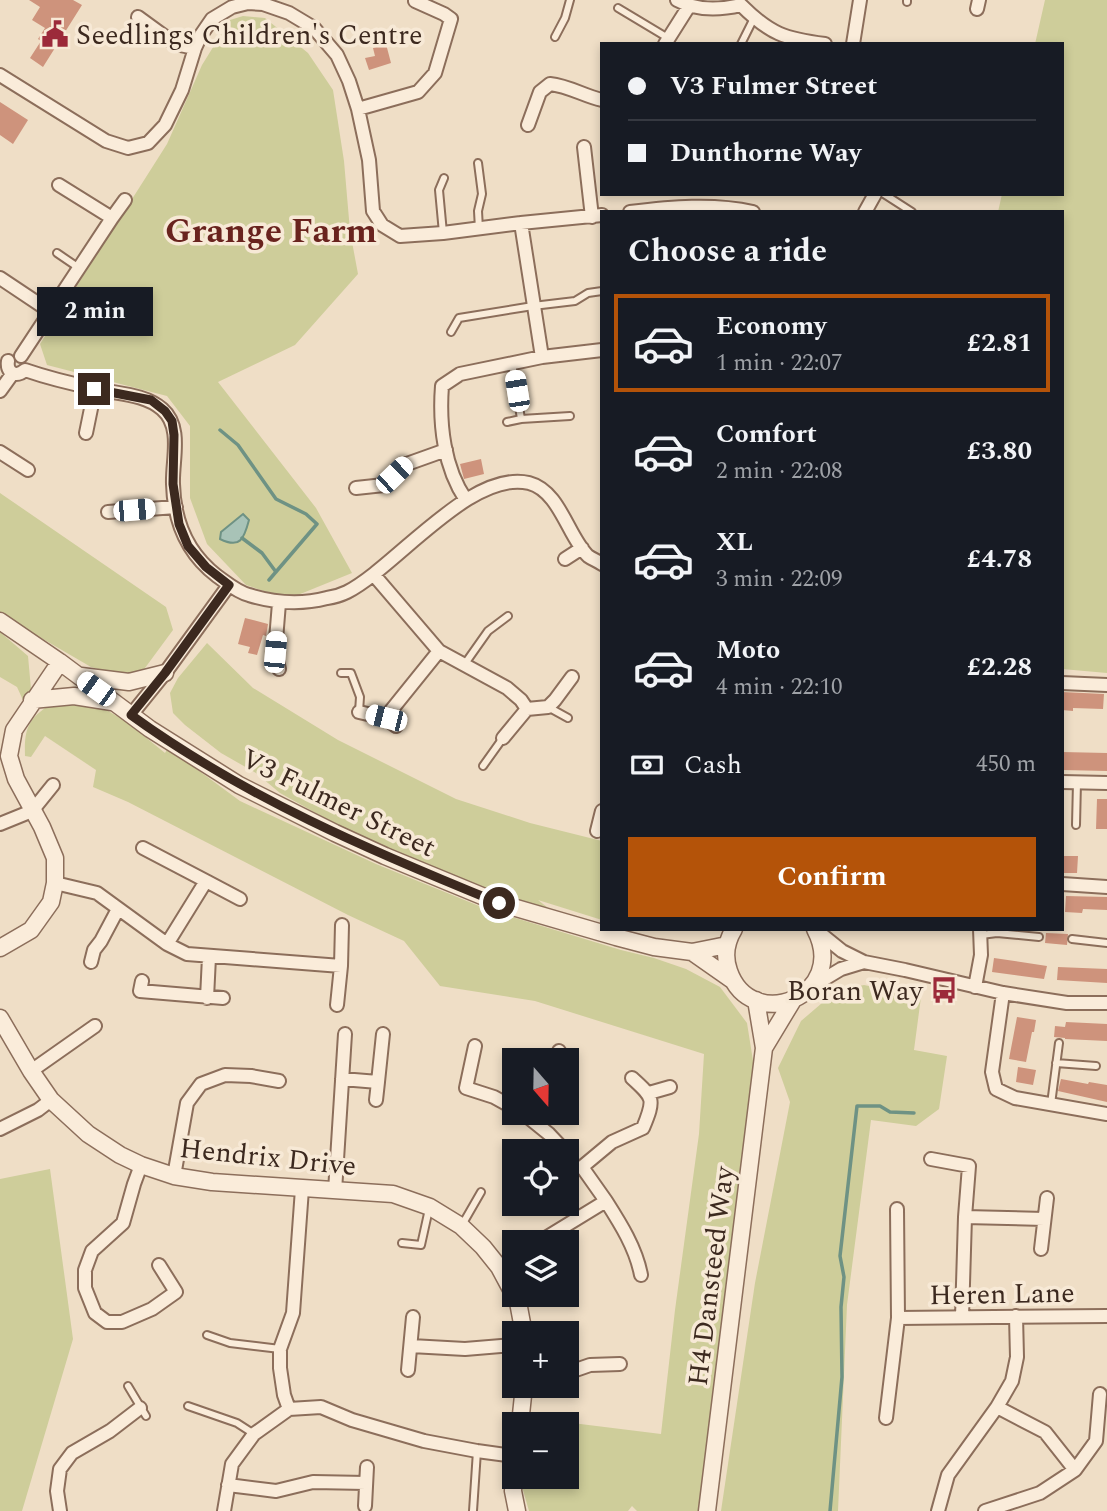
<!DOCTYPE html>
<html lang="en">
<head>
<meta charset="utf-8">
<style>
  :root { --surface:#171b24; --page:#20242c; --text:#f1f3f6; --muted:#9ea1a6; --line:#363941; --accent:#b45309 }
  body { margin:0; font-family:Spectral,serif; background:var(--page); color:var(--text); height:100vh; display:flex; flex-direction:column; font-size:26px; white-space:nowrap }
  * { box-sizing:border-box; margin:0 }
  p { font-size:23px; color:var(--muted) }
  .icon { flex:none; width:38px; height:38px; fill:none; stroke:currentColor; stroke-width:2; stroke-linecap:round; stroke-linejoin:round }
  .map { position:relative; flex:1; overflow:hidden }
  .sheet { position:absolute; left:600px; top:210px; width:464px; height:721px; display:flex; flex-direction:column; background:var(--surface); border-radius:0px; box-shadow:0 4px 10px #0003 }
  .sheet>* { flex:none }
  .hud { position:absolute; left:600px; top:42px; width:464px; height:154px; border-radius:0px; box-shadow:0 4px 10px #0003; display:grid; align-content:center; height:154px; padding:0 28px; background:var(--surface) }
  .needle { width:46px; rotate:160deg }
  .fabs { position:absolute; left:502px; top:1048px; display:grid; gap:14px }
  .fabs a { display:grid; place-items:center; width:77px; height:77px; border-radius:0px; background:var(--surface); box-shadow:0 4px 10px #0003; font-size:35px }
  .end { position:absolute; width:32px; height:32px; margin:-16px; border:9px solid #3c291f; background:#fff; box-shadow:0 0 0 4px #fff }
  .from { border-radius:50% }
  .bubble { position:absolute; height:49px; border-radius:0px; background:var(--surface); box-shadow:0 4px 10px #0003; font-size:23px; font-weight:700; line-height:49px; text-align:center }
  .car { position:absolute; width:21px; height:42px; margin:-21px -10px; border-radius:9px; box-shadow:0 0 5px 2px #0007; background:linear-gradient(#fff 24%,#345 0 40%,#fff 0 76%,#345 0 86%,#fff 0) }
  .hud b { display:flex; align-items:center; gap:24px; height:66px; font-size:26px }
  .hud b+b { border-top:2px solid var(--line) }
  .hud i { width:18px; height:18px; background:var(--text) }
  ul { padding:0; list-style:none }
  li { display:flex; align-items:center; gap:21px; height:98px; margin:0 14px 10px; padding:0 14px; border:4px solid transparent; border-radius:0px }
  li div { flex:1 }
  li b { display:block; font-size:26px }
  li em { font-style:normal; font-weight:700 }
  li.on { border-color:var(--accent) }
  li>.icon { width:63px; height:63px; stroke-width:1.5 }
  h2 { padding:0 28px; font-size:32px; line-height:84px }
  .pay { display:flex; align-items:center; gap:18px; height:77px; padding:0 28px; font-size:26px }
  .pay p { margin-inline-start:auto }
  .action { display:flex; gap:14px; margin-top:auto; padding:14px 28px }
  .action a { flex:1; height:80px; border-radius:0px; background:var(--accent); color:#fff; font-size:28px; font-weight:700; line-height:80px; text-align:center }
  .map>svg:first-child { display:block }
  .green { fill:#cecd9a }
  .water { fill:#a8c3b7; stroke:#6e9284; stroke-width:2 }
  .lines { fill:none; stroke-linecap:round; stroke-linejoin:round }
  .stream { stroke:#6e9284; stroke-width:3.5 }
  .building { fill:#ce937c }
  .service-casing { stroke:#8c6e5b; stroke-width:10 }
  .minor-casing { stroke:#8c6e5b; stroke-width:16 }
  .tertiary-casing { stroke:#8c6e5b; stroke-width:19 }
  .service { stroke:#faecda; stroke-width:6 }
  .minor { stroke:#faecda; stroke-width:12 }
  .tertiary { stroke:#faecda; stroke-width:16 }
  .route { stroke:#3c291f; stroke-width:9 }
  .labels { text-anchor:middle; stroke-width:7; stroke-linejoin:round; paint-order:stroke }
  .poi-label { font-size:28px; fill:#3c291f; stroke:#f7e9d6; text-anchor:start }
  .street-label { font-size:28px; fill:#3c291f; stroke:#f7e9d6 }
  .district-label { font-size:35px; font-weight:bold; fill:#69231e; stroke:#f7e9d6 }
</style>
</head>
<body>
<div class="map">
<svg width="1107" height="1511" viewBox="0 0 1107 1511">
  <rect width="100%" height="100%" fill="#efdec6"/>
  <path class="green" d="M1045,0H1107V673L1062,669V212H998L1002,194H1062V44H1035Z
    M243,16L265,18L308,53L333,90L344,161L350,231L358,274L295,345L218,382L316,508L352,573L288,599L246,585L207,544L190,498V426L167,396L47,365L40,344L167,144L202,65L230,20Z
    M0,493L166,607L173,630L145,668H143L149,670L125,676L91,667L0,614Z
    M0,632L28,656L32,700L27,709L17,687L0,677Z
    M207,643L253,688L338,740L456,799L530,823L602,841V920L538,900L552,911L505,898L366,841L280,793L256,773L221,753L185,725L173,713L170,693L178,678Z
    M54,702H70L105,709L145,733L144,736L165,753L168,748L240,801L376,864L489,910L621,950L654,958L686,969L720,987L747,1023L754,1067L700,1511H637L632,1506L628,1511H529L523,1490L525,1477H567V1424H532V1418L661,1434L675,1310L699,1134L704,1054L535,1001L440,986L404,941L348,915L128,802L93,787L96,770L45,736L31,757L25,756C24,726 29,718 54,702Z
    M864,985L921,997L914,1050L947,1056L939,1109L916,1126L871,1120L847,1305L838,1511H721L755,1283L790,1102L778,1068L801,1021L836,991Z
    M50,1169L73,1339L22,1511H0V1179Z"/>
  <path class="water" d="M243,514L249,520C244,539 240,549 220,539L221,532Z"/>
  <g class="lines">
    <path class="stream" d="M220,430L238,445L276,499L306,514L317,524L269,580
      M242,538L262,553L276,572
      M830,1511L842,1377L841,1307L844,1277L840,1256L857,1106H880L890,1112L914,1113"/>
  </g>
  <path class="building" d="M29,0H73L82,5L43,67L30,58L41,41L38,39L45,28L32,20L40,7Z
    M386,44L391,63L369,70L365,58L375,56L373,48Z
    M0,102L28,120L13,144L0,135Z
    M481,459L484,474L464,479L460,464Z
    M245,618L268,624L266,636L263,635L257,655L248,653L250,647L238,644Z
    M1062,692L1104,694L1103,709L1073,708V711L1062,710Z
    M1062,752L1107,753V771L1062,770Z
    M1097,799H1107V829H1096Z
    M1062,856H1078L1077,873H1062Z
    M1066,896L1107,897V910L1083,909L1082,913L1065,912Z
    M1046,933L1068,934L1067,945L1045,943Z
    M994,958L1047,966L1044,979L992,972Z
    M1058,967L1107,969V983L1057,980Z
    M1017,1017L1036,1020L1034,1032H1032L1026,1062L1009,1059Z
    M1066,1022L1107,1024V1041L1065,1039V1038L1054,1037L1055,1026L1065,1027Z
    M1018,1067L1036,1070L1033,1085L1016,1082Z
    M1061,1079L1088,1084L1089,1082L1107,1085V1102L1058,1091Z"/>
  <g class="lines">
    <defs>
      <path id="service" d="M907,2V0
        M618,8L668,38
        M555,37L565,18L570,0
        M741,44L754,18
        M478,163L482,194L478,211L479,229
        M884,194L912,212
        M443,233L439,190L444,178
        M57,253L79,268
        M451,332L459,318L533,306L575,301L588,293L602,291
        M512,363L521,419
        M507,422L521,419L570,416
        M464,665L488,631L508,616
        M341,673H351L360,697L359,712
        M548,707L568,718
        M483,766L503,738
        M1076,825L1077,782
        M981,935L997,933L1039,937
        M1072,939L1107,943
        M1056,1063L1096,1066
        M1051,1104L1059,1043
        M462,1225L481,1192
        M402,1243L421,1245L429,1209
        M207,1335L230,1343L280,1349
        M128,1386L146,1416
        M188,1406L237,1423L254,1434
        M473,1511L477,1451"/>
      <path id="minor" d="M677,0C697,11 720,10 741,5C770,34 785,39 825,44
        M977,9L979,0
        M138,17L175,44L195,48
        M665,44L689,6
        M853,44L860,0
        M0,75L106,141L128,148L148,143L165,125L182,90L195,48L201,35L212,19L232,7L248,3L263,4L289,13L314,28L337,55L349,81L358,109L369,160L373,211L382,225L400,236L443,233L521,223L602,215
        M358,109L418,92L435,73L451,19L444,14L415,1
        M528,125L540,92L550,84C569,86 584,96 602,100
        M584,147L592,217
        M59,185L112,218
        M630,212C671,207 713,203 753,212
        M865,212L875,194
        M521,223L542,357
        M0,278L51,312
        M21,356L112,218L125,200
        M8,361C6,373 16,378 25,370C48,378 73,384 97,389C118,394 145,394 162,409C183,427 172,460 173,484C174,522 187,553 217,576C227,583 237,592 249,595C275,603 300,605 327,598C334,597 341,595 347,592C396,567 471,469 529,483C560,491 568,537 588,556C592,559 598,561 602,564
        M0,391L13,373
        M86,433L95,389
        M0,452L28,470
        M356,488L384,485L404,465L446,450
        M466,500C444,468 439,424 442,386L460,374L542,357L602,350
        M108,512L176,507
        M565,559L582,548
        M374,575L439,651L507,688L521,700L527,709L548,707L555,700L572,677
        M279,669L275,652L279,603
        M1062,683L1107,685
        M359,712L385,718L396,726
        M131,715L165,673L229,585
        M385,718L439,651
        M503,738L527,709
        M1062,782L1107,783
        M0,824L32,811L53,785
        M597,831L602,811
        M143,848L206,881
        M55,883L97,893L167,944L187,954L341,966L337,1005
        M1062,884L1107,887
        M816,930L842,951L864,962L905,970L1003,993L1067,1003H1107
        M167,944L206,881L240,899
        M91,962L94,950L101,941L118,909
        M341,966L342,925
        M142,981L140,991L223,998
        M811,987L841,969L864,962
        M975,987L981,955L980,929
        M1003,993L992,1072L996,1089L1015,1098L1107,1114
        M207,998L209,957
        M475,1046L466,1088L494,1097L514,1108
        M556,1060L559,1051
        M31,1071L95,1026
        M342,1079L378,1082L383,1034
        M649,1093L670,1087
        M376,1100L378,1082
        M523,1113L549,1134L566,1152
        M0,1129L38,1110L51,1100
        M931,1159L969,1166L965,1217L962,1317
        M141,1165L134,1184L123,1223L92,1251L85,1270V1288L95,1313L107,1322H122L152,1309L176,1292L159,1265
        M174,1176L187,1103L201,1084L225,1075L251,1076L279,1081
        M335,1191L345,1034
        M606,1201L582,1167L612,1142L643,1128C655,1099 654,1098 632,1078
        M965,1217L1044,1219
        M539,1242L606,1201C620,1223 636,1248 641,1275
        M1041,1249L1047,1198
        M499,1267L514,1258
        M1016,1316L1017,1357L1012,1381L997,1407L1045,1432L1075,1470
        M898,1318L1107,1316
        M411,1346L465,1349L514,1345
        M408,1370L413,1317
        M567,1373L590,1365L620,1364
        M289,1409L284,1395L280,1368V1349L293,1313L302,1189
        M886,1418L898,1318L897,1209
        M228,1485L276,1491L313,1482L366,1483
        M365,1506L367,1467
        M60,1511L57,1491L60,1469L72,1453L110,1431L140,1408
        M224,1511L232,1464L254,1434L289,1409L321,1407L352,1420L424,1441L477,1451L514,1456
        M938,1511L948,1475L997,1407
        M985,1511L1040,1493L1075,1470L1096,1441L1100,1394"/>
      <path id="tertiary" d="M0,621L60,662L150,729L185,751L239,785L335,833L385,856L499,903L616,937L654,947L692,952L727,945
        M81,676L129,682L165,673
        M32,700L74,696L112,702
        M734,929C726,942 724,957 729,971C751,1035 850,996 815,929
        M0,948L31,930L51,902L55,883V858L42,827L16,779L9,756L14,730L60,662
        M692,952L732,980
        M0,1018L31,1071L51,1100L88,1134L120,1155L141,1165L174,1176L212,1182L393,1194L430,1207L461,1226L483,1247L499,1267L514,1295
        M764,1048L793,1000
        M515,1295L518,1302L524,1334
        M520,1424L524,1386
        M514,1474L513,1491L517,1511
        M707,1511L764,1048L756,1000"/>
    </defs>
    <use href="#service" class="service-casing"/>
    <use href="#minor" class="minor-casing"/>
    <use href="#tertiary" class="tertiary-casing"/>
    <use href="#service" class="service"/>
    <use href="#minor" class="minor"/>
    <use href="#tertiary" class="tertiary"/>
  </g>
  <g class="lines">
    <path class="route" d="M94,389L151,400L165,411L172,421L174,435L173,484L179,524L188,546L206,567L229,585L165,673L131,715C244,797 371,851 499,903"/>
  </g>
  <defs>
    <symbol id="civic-bare" viewBox="-9 -9 18 18"><path d="M-.6-6.5H3V-4.5H.6V-3L4-1V1h2V6H-6V1h2V-1L-.6-3ZM-1.2 2.5V6h2.4V2.5Z" fill="#9c2a3a" stroke="#f7e9d6" stroke-width="2.5" paint-order="stroke"/></symbol>
    <symbol id="bus-bare" viewBox="-9 -9 18 18"><path d="M-5-6H5V4H4V6H2V4H-2V6H-4V4H-5ZM-3.5-4V0h7V-4ZM-3.5 1.2v1.5H-2V1.2ZM2 1.2v1.5H3.5V1.2Z" fill="#9c2a3a" stroke="#f7e9d6" stroke-width="2.5" paint-order="stroke"/></symbol>
  </defs>
  <g fill-rule="evenodd">
    <use href="#civic-bare" x="36" y="15" width="38" height="38"/>
    <use href="#bus-bare" x="925" y="971" width="38" height="38"/>
  </g>
  <g class="labels">
    <g class="poi-label">
      <text x="76" y="44">Seedlings Children's Centre</text>
      <text x="923" y="1000" text-anchor="end">Boran Way</text>
    </g>
    <g class="street-label">
      <text transform="translate(339 802) rotate(26)" y="10">V3 Fulmer Street</text>
      <text transform="translate(268 1156) rotate(6)" y="10">Hendrix Drive</text>
      <text transform="translate(710 1276) rotate(-83)" y="10">H4 Dansteed Way</text>
      <text transform="translate(1002 1293) rotate(-1)" y="10">Heren Lane</text>
    </g>
    <g class="district-label">
      <text x="271" y="242">Grange Farm</text>
    </g>
  </g>
</svg>
<div class="fabs">
<a><svg class="needle" viewBox="-14 -14 28 28"><path d="M0-13l5 13h-10z" fill="#e53935"/><path d="M0 13l5-13h-10z" fill="#9ea1a6"/></svg></a>
<a><svg class="icon" aria-label="locate" viewBox="0 0 24 24"><circle cx="12" cy="12" r="6"/><path d="M12 2v4M12 18v4M2 12h4M18 12h4"/></svg></a>
<a><svg class="icon" aria-label="layers" viewBox="0 0 24 24"><path d="M12 4l9 5-9 5-9-5zM3 14l9 5 9-5"/></svg></a>
<a>+</a>
<a>−</a>
</div>
<i class="end from" style="left:499px;top:903px"></i>
<i class="end" style="left:94px;top:389px"></i>
<div class="bubble" style="left:37px;top:287px;width:116px">2 min</div>
<i class="car" style="left:517px;top:391px;rotate:351deg"></i>
<i class="car" style="left:394px;top:475px;rotate:46deg"></i>
<i class="car" style="left:134px;top:510px;rotate:85deg"></i>
<i class="car" style="left:275px;top:652px;rotate:5deg"></i>
<i class="car" style="left:96px;top:689px;rotate:306deg"></i>
<i class="car" style="left:386px;top:718px;rotate:284deg"></i>
<div class="hud">
<b><i class="from"></i>V3 Fulmer Street</b>
<b><i></i>Dunthorne Way</b>
</div>
<section class="sheet">
<h2>Choose a ride</h2>
<ul>
<li class="on"><svg class="icon" aria-label="car" viewBox="0 0 24 24"><path d="M5 17H2v-5l4-1 3-4h7l3 4 3 1v5h-3M9 17h6M6 11h13"/><circle cx="7" cy="17" r="2"/><circle cx="17" cy="17" r="2"/></svg><div><b>Economy</b><p>1 min · 22:07</p></div><em>£2.81</em></li>
<li><svg class="icon" aria-label="car" viewBox="0 0 24 24"><path d="M5 17H2v-5l4-1 3-4h7l3 4 3 1v5h-3M9 17h6M6 11h13"/><circle cx="7" cy="17" r="2"/><circle cx="17" cy="17" r="2"/></svg><div><b>Comfort</b><p>2 min · 22:08</p></div><em>£3.80</em></li>
<li><svg class="icon" aria-label="car" viewBox="0 0 24 24"><path d="M5 17H2v-5l4-1 3-4h7l3 4 3 1v5h-3M9 17h6M6 11h13"/><circle cx="7" cy="17" r="2"/><circle cx="17" cy="17" r="2"/></svg><div><b>XL</b><p>3 min · 22:09</p></div><em>£4.78</em></li>
<li><svg class="icon" aria-label="car" viewBox="0 0 24 24"><path d="M5 17H2v-5l4-1 3-4h7l3 4 3 1v5h-3M9 17h6M6 11h13"/><circle cx="7" cy="17" r="2"/><circle cx="17" cy="17" r="2"/></svg><div><b>Moto</b><p>4 min · 22:10</p></div><em>£2.28</em></li>
</ul>
<div class="pay"><svg class="icon" aria-label="cash" viewBox="0 0 24 24"><path d="M3 7h18v10H3z"/><circle cx="12" cy="12" r="2"/></svg>Cash<p>450 m</p></div>
<div class="action"><a>Confirm</a></div>
</section>
</div>
</body>
</html>
